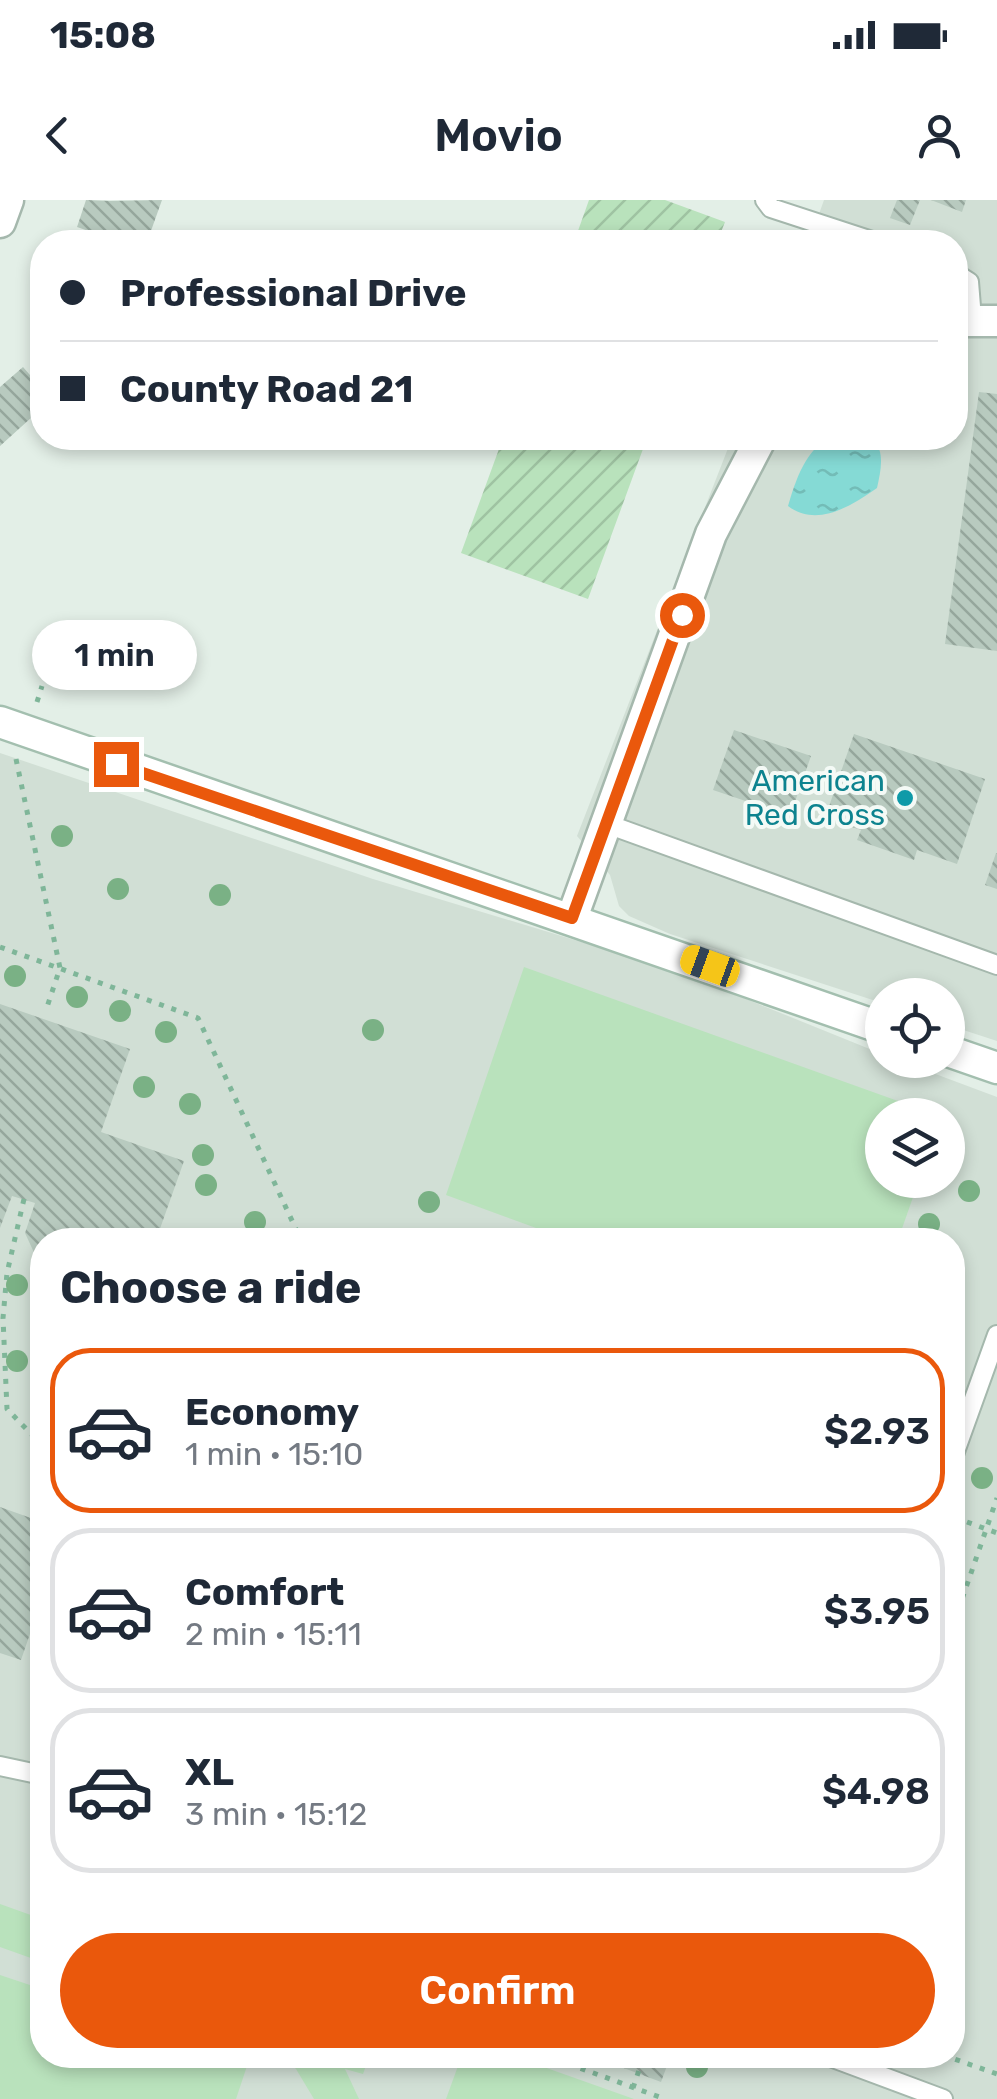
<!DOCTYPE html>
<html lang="en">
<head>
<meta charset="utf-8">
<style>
  :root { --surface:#fff; --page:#f6f6f7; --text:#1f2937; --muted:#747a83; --line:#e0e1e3; --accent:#ea580c }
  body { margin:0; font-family:Rubik,sans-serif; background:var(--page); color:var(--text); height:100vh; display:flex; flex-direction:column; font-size:38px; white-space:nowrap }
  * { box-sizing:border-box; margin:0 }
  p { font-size:32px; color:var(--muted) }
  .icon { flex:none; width:55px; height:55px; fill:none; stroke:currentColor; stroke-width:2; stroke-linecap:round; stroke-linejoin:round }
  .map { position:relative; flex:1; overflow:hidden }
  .drawer { position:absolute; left:30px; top:1028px; width:935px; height:840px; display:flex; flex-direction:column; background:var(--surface); border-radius:40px; box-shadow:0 5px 15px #0003 }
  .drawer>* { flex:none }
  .top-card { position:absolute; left:30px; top:30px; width:938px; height:220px; border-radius:40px; box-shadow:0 5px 15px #0003; display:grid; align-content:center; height:220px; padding:0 30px; background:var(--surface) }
  .buttons { position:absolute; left:865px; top:778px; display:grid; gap:20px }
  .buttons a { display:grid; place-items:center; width:100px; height:100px; border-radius:50%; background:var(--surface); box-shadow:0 5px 15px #0003; font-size:50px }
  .end { position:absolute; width:45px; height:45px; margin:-22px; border:12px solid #ea580c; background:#fff; box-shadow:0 0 0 5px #fff }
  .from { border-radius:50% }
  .bubble { position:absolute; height:70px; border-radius:35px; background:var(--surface); box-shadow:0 5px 15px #0003; font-size:32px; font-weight:600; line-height:70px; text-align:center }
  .car { position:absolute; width:30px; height:60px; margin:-30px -15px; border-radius:12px; box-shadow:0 0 8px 2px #0007; background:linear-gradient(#f5c518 24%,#345 0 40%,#f5c518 0 76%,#345 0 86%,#f5c518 0) }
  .top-card b { display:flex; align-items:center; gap:35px; height:95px; font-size:38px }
  .top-card b+b { border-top:2px solid var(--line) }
  .top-card i { width:25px; height:25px; background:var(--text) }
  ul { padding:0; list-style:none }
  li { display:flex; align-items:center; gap:30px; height:165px; margin:0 20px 15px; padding:0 10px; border:5px solid var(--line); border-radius:40px }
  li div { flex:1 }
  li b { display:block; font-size:38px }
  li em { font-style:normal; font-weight:600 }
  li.current { border-color:var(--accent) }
  li>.icon { width:90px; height:90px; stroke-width:1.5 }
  h2 { padding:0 30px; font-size:45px; line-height:120px }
  .action { display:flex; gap:20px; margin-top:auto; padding:20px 30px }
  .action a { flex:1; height:115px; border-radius:60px; background:var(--accent); color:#fff; font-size:40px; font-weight:600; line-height:115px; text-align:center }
  .status { display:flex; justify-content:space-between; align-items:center; height:70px; padding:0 50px; background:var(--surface); direction:ltr }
  .status svg { height:28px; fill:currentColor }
  header { display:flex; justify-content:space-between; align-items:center; height:130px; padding:0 30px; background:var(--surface); font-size:45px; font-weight:600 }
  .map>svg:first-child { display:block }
  .built { fill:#d1dfd5; fill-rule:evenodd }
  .grass { fill:#b9e2bc }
  .garden { fill:url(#garden-furrows) }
  .water { fill:url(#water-ripples) }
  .building { fill:url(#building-back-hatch) }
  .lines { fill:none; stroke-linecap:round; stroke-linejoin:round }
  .lane-casing { stroke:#a5b8ad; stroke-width:22 }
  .street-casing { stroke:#a5b8ad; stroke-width:35 }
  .secondary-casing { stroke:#a3bfaf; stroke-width:35 }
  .path { stroke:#7fb699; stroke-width:5; stroke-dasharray:5 8; stroke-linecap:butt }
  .lane { stroke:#fff; stroke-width:18 }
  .street { stroke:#fff; stroke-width:30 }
  .secondary { stroke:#fff; stroke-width:30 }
  .tree { fill:#7ab185 }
  .route { stroke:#ea580c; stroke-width:12 }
  .culture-dot { fill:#0f9aa8; stroke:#f4faf6; stroke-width:4 }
  .labels { text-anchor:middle; stroke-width:8; stroke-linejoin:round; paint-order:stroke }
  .culture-label { font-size:30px; fill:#0d838f; stroke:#f4faf6; text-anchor:end }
</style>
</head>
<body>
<div class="status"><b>15:08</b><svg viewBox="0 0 49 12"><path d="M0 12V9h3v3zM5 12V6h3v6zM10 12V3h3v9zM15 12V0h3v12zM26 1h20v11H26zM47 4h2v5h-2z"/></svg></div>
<header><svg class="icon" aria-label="back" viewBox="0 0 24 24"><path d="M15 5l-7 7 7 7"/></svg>Movio<svg class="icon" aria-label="person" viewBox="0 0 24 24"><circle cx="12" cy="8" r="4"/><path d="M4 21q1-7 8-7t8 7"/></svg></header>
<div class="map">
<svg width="997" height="1899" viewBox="0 0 997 1899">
  <defs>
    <pattern id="garden-furrows" width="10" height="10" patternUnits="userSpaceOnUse" patternTransform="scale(2.5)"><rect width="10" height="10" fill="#b9e2bc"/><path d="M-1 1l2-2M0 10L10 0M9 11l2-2" fill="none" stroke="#9fc3a2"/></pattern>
    <pattern id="water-ripples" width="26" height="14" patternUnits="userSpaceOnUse" patternTransform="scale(2.5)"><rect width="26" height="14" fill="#85dad5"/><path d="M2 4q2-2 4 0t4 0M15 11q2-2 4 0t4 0" fill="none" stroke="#73bcb7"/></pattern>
    <pattern id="building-back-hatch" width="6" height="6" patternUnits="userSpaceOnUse" patternTransform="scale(2.5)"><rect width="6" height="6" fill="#b8cabf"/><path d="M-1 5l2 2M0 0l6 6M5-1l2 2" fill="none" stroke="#95a69c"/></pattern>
  </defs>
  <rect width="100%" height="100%" fill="#e3efe7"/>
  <path class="built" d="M824,0H997V841L948,825V795H882V803L670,734L629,716L619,706L610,675L577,636L732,238H955V42H809Z
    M0,553L373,679L677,771L882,854V860H898L997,897V1899H0ZM882,915H948V980H882ZM42,1040H952V1855H42Z"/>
  <path class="grass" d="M524,767L937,915H882V980H919L898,1040H569L446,995Z
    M0,1704L42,1719V1762L0,1747Z
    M0,1775L42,1789V1855H233L249,1860L236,1899H0Z
    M280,1855H370L363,1874L345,1869L359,1899H314L296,1869Z
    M462,1855H510L634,1899H446Z"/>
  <path class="garden" d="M589,0H665L725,22L717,42H574Z
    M503,238H647L588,399L461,353Z"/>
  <path class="water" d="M831,238H873C885,252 881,270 877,288C851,306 817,328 788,306C795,282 806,247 831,238Z"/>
  <path class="building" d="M86,0L110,1L162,0L147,42H120L77,27Z
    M897,0H920L910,25L890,18Z
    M931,0H966L962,12Z
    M23,167L42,189V208L0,246V187Z
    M979,192L997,194V451L945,444Z
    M734,530L811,556L790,616L713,590Z
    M854,534L985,579L957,664L917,650L914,660L857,640L861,630L825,618Z
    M996,653H997V689L985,685Z
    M0,804L130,849L101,932L184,961L156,1040H42V1070L25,1033L35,1003L12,996L0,1028Z
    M0,1307L42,1322V1399L21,1460L0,1453Z
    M616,1855H671L661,1882L613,1864Z"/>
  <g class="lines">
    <defs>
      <path id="lane" d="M765,0L771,8L875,42
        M955,73L969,82L972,119
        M607,624L997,765
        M952,1260L997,1135
        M0,1566L42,1575
        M825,1855L943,1899"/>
      <path id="street" d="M0,22L8,0
        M955,121H997
        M572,718L711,334L761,238"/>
      <path id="secondary" d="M0,522L882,828
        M948,851L997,868"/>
    </defs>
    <use href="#lane" class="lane-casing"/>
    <use href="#street" class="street-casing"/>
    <use href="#secondary" class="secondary-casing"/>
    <path class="path" d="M37,502L42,486
      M16,559L60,768L47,807
      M0,747L198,818L301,1040
      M24,999L7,1073L3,1118L7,1209L42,1245
      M967,1322L997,1333
      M952,1401L961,1402L997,1298
      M544,1855L665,1899
      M943,1855L997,1874
      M612,1860L614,1855
      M633,1888L639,1870"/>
    <use href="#lane" class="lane"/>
    <use href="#street" class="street"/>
    <use href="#secondary" class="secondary"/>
  </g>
  <g class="tree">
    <circle cx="62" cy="636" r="11"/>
    <circle cx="118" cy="689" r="11"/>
    <circle cx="220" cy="695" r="11"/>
    <circle cx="15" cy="776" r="11"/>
    <circle cx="77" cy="797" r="11"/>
    <circle cx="120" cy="811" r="11"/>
    <circle cx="373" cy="830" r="11"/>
    <circle cx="166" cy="832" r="11"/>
    <circle cx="144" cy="887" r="11"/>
    <circle cx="190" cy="904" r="11"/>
    <circle cx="203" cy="955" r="11"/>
    <circle cx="206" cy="985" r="11"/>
    <circle cx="969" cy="991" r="11"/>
    <circle cx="429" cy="1002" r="11"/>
    <circle cx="255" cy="1022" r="11"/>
    <circle cx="929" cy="1024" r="11"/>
    <circle cx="17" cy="1085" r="11"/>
    <circle cx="17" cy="1161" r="11"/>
    <circle cx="982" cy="1278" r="11"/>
    <circle cx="697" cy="1867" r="11"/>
  </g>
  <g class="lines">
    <path class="route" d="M116,564L572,718L682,415"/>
  </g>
  <circle class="culture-dot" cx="905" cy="598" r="10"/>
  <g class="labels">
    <g class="culture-label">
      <text x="885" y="591">American<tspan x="885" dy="34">Red Cross</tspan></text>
    </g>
  </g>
</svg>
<div class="buttons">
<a><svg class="icon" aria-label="locate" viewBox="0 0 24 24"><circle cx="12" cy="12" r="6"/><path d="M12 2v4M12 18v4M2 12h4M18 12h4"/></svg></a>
<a><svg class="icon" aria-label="layers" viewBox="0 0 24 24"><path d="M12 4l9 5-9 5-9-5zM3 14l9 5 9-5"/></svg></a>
</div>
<i class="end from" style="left:682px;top:415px"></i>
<i class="end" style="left:116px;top:564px"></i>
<div class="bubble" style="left:32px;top:420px;width:165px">1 min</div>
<i class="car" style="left:710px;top:766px;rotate:290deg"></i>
<div class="top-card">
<b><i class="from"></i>Professional Drive</b>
<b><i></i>County Road 21</b>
</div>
<section class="drawer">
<h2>Choose a ride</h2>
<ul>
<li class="current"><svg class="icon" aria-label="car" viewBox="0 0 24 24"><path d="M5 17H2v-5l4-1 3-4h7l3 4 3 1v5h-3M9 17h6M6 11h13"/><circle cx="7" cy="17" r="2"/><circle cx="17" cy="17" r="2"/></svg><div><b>Economy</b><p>1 min · 15:10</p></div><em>$2.93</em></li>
<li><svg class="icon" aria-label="car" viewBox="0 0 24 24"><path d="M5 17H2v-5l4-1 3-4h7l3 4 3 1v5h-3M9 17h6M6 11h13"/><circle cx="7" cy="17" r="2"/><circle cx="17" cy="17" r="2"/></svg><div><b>Comfort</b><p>2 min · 15:11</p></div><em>$3.95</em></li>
<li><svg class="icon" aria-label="car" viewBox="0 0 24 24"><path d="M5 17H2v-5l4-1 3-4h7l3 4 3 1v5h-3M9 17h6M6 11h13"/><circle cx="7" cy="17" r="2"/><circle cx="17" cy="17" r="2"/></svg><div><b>XL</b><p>3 min · 15:12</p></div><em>$4.98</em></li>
</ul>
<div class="action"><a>Confirm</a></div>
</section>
</div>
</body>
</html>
